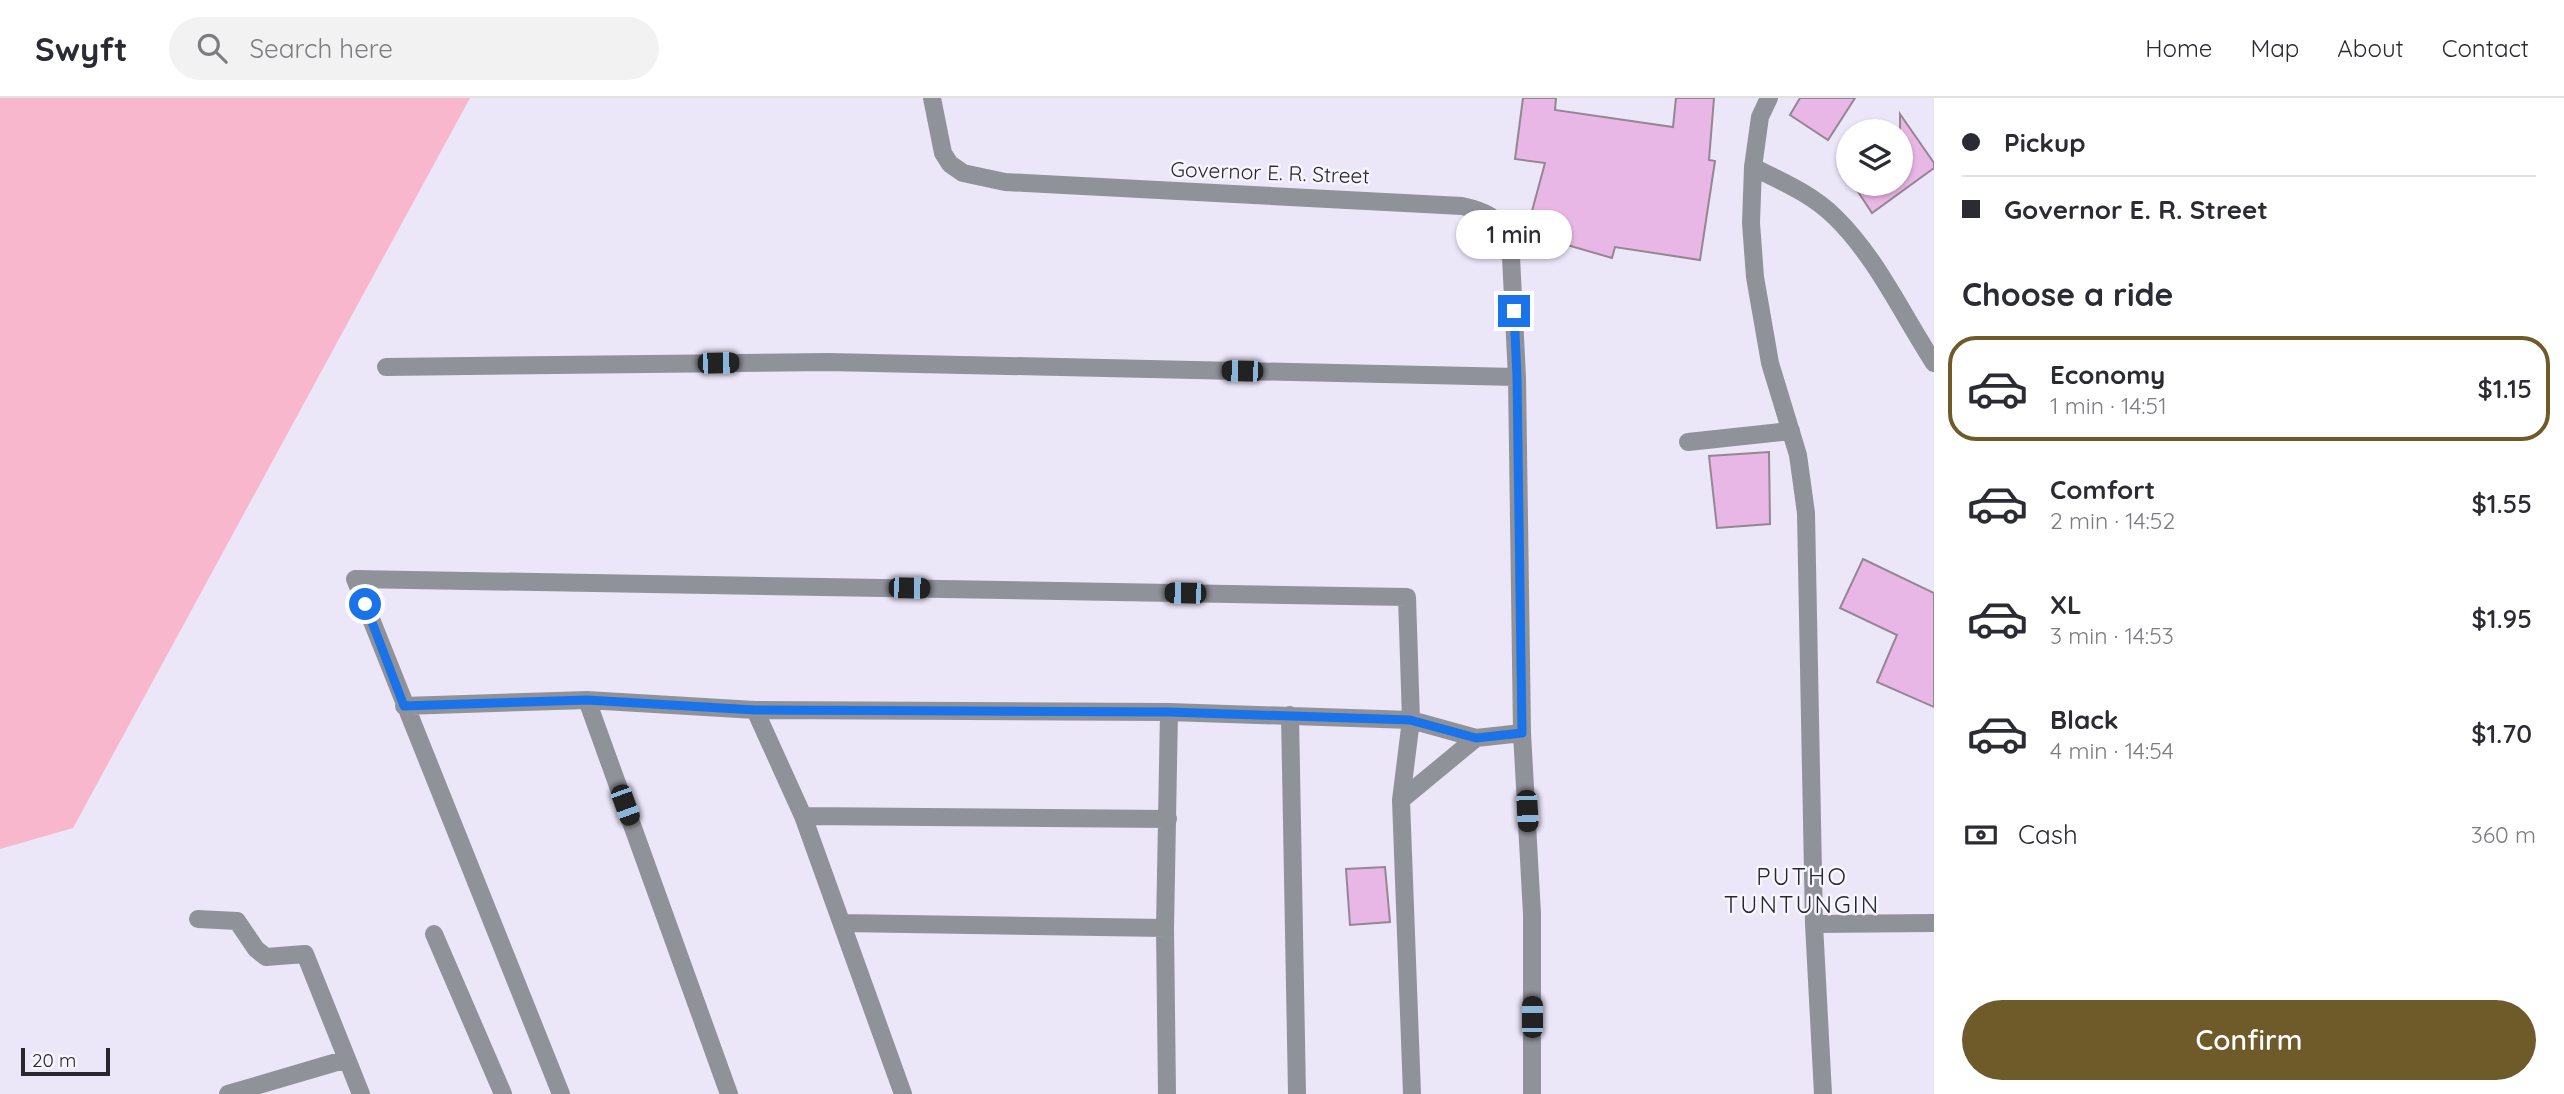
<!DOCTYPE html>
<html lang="en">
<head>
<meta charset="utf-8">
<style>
  :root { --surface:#fff; --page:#f2f2f3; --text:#2b2b33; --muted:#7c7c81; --line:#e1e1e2; --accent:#6f5a29 }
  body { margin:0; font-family:Quicksand,sans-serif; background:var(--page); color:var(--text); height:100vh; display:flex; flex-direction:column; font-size:26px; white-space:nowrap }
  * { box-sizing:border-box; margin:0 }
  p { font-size:23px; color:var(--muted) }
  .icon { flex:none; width:38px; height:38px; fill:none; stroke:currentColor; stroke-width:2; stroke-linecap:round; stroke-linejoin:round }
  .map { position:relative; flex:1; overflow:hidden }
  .drawer { display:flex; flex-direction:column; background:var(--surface); width:630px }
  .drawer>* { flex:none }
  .guide { display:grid; align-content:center; height:154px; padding:0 28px; background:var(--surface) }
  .controls { position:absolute; left:1836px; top:21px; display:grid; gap:14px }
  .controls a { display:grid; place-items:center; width:77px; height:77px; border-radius:50%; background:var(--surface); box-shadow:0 2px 5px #0004; font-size:35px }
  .scale { position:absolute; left:21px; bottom:18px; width:89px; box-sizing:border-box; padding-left:7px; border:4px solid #29272e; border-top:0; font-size:19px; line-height:24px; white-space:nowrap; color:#29272e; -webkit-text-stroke:5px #f7f5fd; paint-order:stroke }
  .end { position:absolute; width:32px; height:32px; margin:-16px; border:9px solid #1a73e8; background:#fff; box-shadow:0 0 0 4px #fff }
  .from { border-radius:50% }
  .bubble { position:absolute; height:49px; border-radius:24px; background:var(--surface); box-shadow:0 2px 5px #0004; font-size:23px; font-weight:600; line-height:49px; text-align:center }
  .car { position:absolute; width:21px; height:42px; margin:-21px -10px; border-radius:9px; box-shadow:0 0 5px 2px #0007; background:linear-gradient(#222 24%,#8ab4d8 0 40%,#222 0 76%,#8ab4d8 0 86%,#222 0) }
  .guide b { display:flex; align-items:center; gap:24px; height:66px; font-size:26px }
  .guide b+b { border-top:2px solid var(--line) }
  .guide i { width:18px; height:18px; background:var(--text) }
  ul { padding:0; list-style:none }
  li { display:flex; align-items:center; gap:21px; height:105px; margin:0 14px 10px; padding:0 14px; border:4px solid transparent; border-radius:28px }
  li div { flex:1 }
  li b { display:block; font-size:26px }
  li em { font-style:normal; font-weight:600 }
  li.selected { border-color:var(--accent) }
  li>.icon { width:63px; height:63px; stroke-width:1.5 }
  h2 { padding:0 28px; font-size:32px; line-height:84px }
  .pay { display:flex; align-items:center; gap:18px; height:77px; padding:0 28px; font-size:26px }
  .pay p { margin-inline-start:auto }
  .primary-button { display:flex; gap:14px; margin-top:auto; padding:14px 28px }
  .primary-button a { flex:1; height:80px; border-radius:42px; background:var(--accent); color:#fff; font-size:28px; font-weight:600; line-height:80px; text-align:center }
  header { display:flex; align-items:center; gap:42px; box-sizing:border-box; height:98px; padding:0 35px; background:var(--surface); border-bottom:2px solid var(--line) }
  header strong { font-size:33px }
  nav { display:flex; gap:38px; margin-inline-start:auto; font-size:24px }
  .search { width:490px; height:63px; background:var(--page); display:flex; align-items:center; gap:18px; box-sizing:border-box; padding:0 24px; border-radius:38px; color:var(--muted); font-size:26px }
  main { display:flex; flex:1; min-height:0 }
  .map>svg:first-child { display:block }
  .green { fill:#f8b7cc }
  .building { fill:#e9b7e5; stroke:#958693; stroke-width:2 }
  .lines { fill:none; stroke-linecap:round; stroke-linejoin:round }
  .street { stroke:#90929a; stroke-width:18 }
  .route { stroke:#1a73e8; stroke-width:9 }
  .labels { text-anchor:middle; stroke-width:5; stroke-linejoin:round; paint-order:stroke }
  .street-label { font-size:21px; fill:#29272e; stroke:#f7f5fd }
  .quarter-label { font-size:24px; letter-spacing:2px; fill:#29272e; stroke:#f7f5fd }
</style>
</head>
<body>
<header>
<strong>Swyft</strong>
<div class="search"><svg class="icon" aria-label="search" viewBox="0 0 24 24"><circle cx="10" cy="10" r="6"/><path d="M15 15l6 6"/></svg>Search here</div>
<nav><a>Home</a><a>Map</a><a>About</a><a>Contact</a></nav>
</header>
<main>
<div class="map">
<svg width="1934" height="996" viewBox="0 0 1934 996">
  <rect width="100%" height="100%" fill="#ece6f9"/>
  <path class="green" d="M0,0H470L73,730L0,751Z"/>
  <path class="building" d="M1523,0H1556L1555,12L1673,29L1676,0H1714L1709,62L1715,63L1700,162L1615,149L1612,160L1526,135L1545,65L1515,61Z
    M1800,0H1855L1828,42L1790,17Z
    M1900,16L1934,65V70L1872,115L1853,86H1900Z
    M1769,354L1770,426L1717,430L1709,358Z
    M1863,461L1934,495V609L1877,584L1897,537L1840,510Z
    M1385,769L1390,824L1350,827L1346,771Z"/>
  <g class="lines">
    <path class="street" d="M932,0L943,55L950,66L963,75L1005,84L1462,108C1485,113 1497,119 1510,139L1517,279L1522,635L1532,816V996
      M1769,0L1760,19L1753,69L1751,125L1755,179L1770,265L1798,357L1806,415L1814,826L1823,996
      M1753,69C1781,83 1812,96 1835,119C1877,160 1902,216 1934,265
      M386,269L828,264L1517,279
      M1688,344L1791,333
      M587,602L729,996
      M404,608L587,602L755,612L1169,614L1411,622L1476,640L1522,635
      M755,612L803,718L903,996
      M1290,617L1297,996
      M1401,702L1476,640
      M803,718L1168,721
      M198,821L237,823L256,851L266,859L305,856L361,996
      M842,825L1165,830
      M1814,826L1934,825
      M434,836L503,996
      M228,996L347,961
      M561,996L355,481L1407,499L1411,622L1401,702L1412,996
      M1167,996L1165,830L1169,614"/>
  </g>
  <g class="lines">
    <path class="route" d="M365,506L404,608L587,602L755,612L1169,614L1410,622L1476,640L1522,635L1517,279L1514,213"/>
  </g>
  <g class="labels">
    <g class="street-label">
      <text transform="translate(1270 75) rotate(2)" y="7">Governor E. R. Street</text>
    </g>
    <g class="quarter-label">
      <text x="1802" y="787">PUTHO<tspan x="1802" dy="28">TUNTUNGIN</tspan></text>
    </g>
  </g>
</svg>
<div class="controls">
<a><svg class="icon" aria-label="layers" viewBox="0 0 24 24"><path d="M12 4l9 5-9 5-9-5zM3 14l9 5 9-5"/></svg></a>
</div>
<div class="scale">20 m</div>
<i class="end from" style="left:365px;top:506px"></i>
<i class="end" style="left:1514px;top:213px"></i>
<div class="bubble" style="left:1456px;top:112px;width:116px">1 min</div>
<i class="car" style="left:718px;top:265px;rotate:89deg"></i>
<i class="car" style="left:1242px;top:273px;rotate:271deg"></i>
<i class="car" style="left:909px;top:490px;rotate:91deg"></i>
<i class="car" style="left:1185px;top:495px;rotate:271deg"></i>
<i class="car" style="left:625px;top:707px;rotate:160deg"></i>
<i class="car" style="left:1527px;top:713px;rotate:177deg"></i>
<i class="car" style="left:1532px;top:919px;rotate:0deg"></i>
</div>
<section class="drawer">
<div class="guide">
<b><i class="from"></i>Pickup</b>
<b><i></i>Governor E. R. Street</b>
</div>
<h2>Choose a ride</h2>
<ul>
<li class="selected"><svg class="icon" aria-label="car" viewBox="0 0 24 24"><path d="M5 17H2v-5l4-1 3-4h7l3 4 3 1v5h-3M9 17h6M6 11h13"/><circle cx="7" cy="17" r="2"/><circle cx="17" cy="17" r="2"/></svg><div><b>Economy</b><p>1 min · 14:51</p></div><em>$1.15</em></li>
<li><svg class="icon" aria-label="car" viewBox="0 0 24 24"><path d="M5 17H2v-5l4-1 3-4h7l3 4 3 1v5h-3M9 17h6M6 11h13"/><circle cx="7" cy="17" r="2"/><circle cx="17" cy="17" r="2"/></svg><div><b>Comfort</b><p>2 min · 14:52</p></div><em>$1.55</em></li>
<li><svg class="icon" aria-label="car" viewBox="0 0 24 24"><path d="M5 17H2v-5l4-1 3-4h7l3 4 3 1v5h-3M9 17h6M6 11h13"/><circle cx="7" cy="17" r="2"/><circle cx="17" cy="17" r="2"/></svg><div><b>XL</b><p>3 min · 14:53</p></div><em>$1.95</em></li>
<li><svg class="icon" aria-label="car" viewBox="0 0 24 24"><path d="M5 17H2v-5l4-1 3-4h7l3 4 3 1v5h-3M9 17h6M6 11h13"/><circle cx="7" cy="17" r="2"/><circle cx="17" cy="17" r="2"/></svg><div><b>Black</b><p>4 min · 14:54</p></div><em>$1.70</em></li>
</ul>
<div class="pay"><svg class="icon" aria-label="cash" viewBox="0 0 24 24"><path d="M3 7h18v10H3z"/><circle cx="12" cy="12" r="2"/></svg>Cash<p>360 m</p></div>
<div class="primary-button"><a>Confirm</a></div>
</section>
</main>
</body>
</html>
